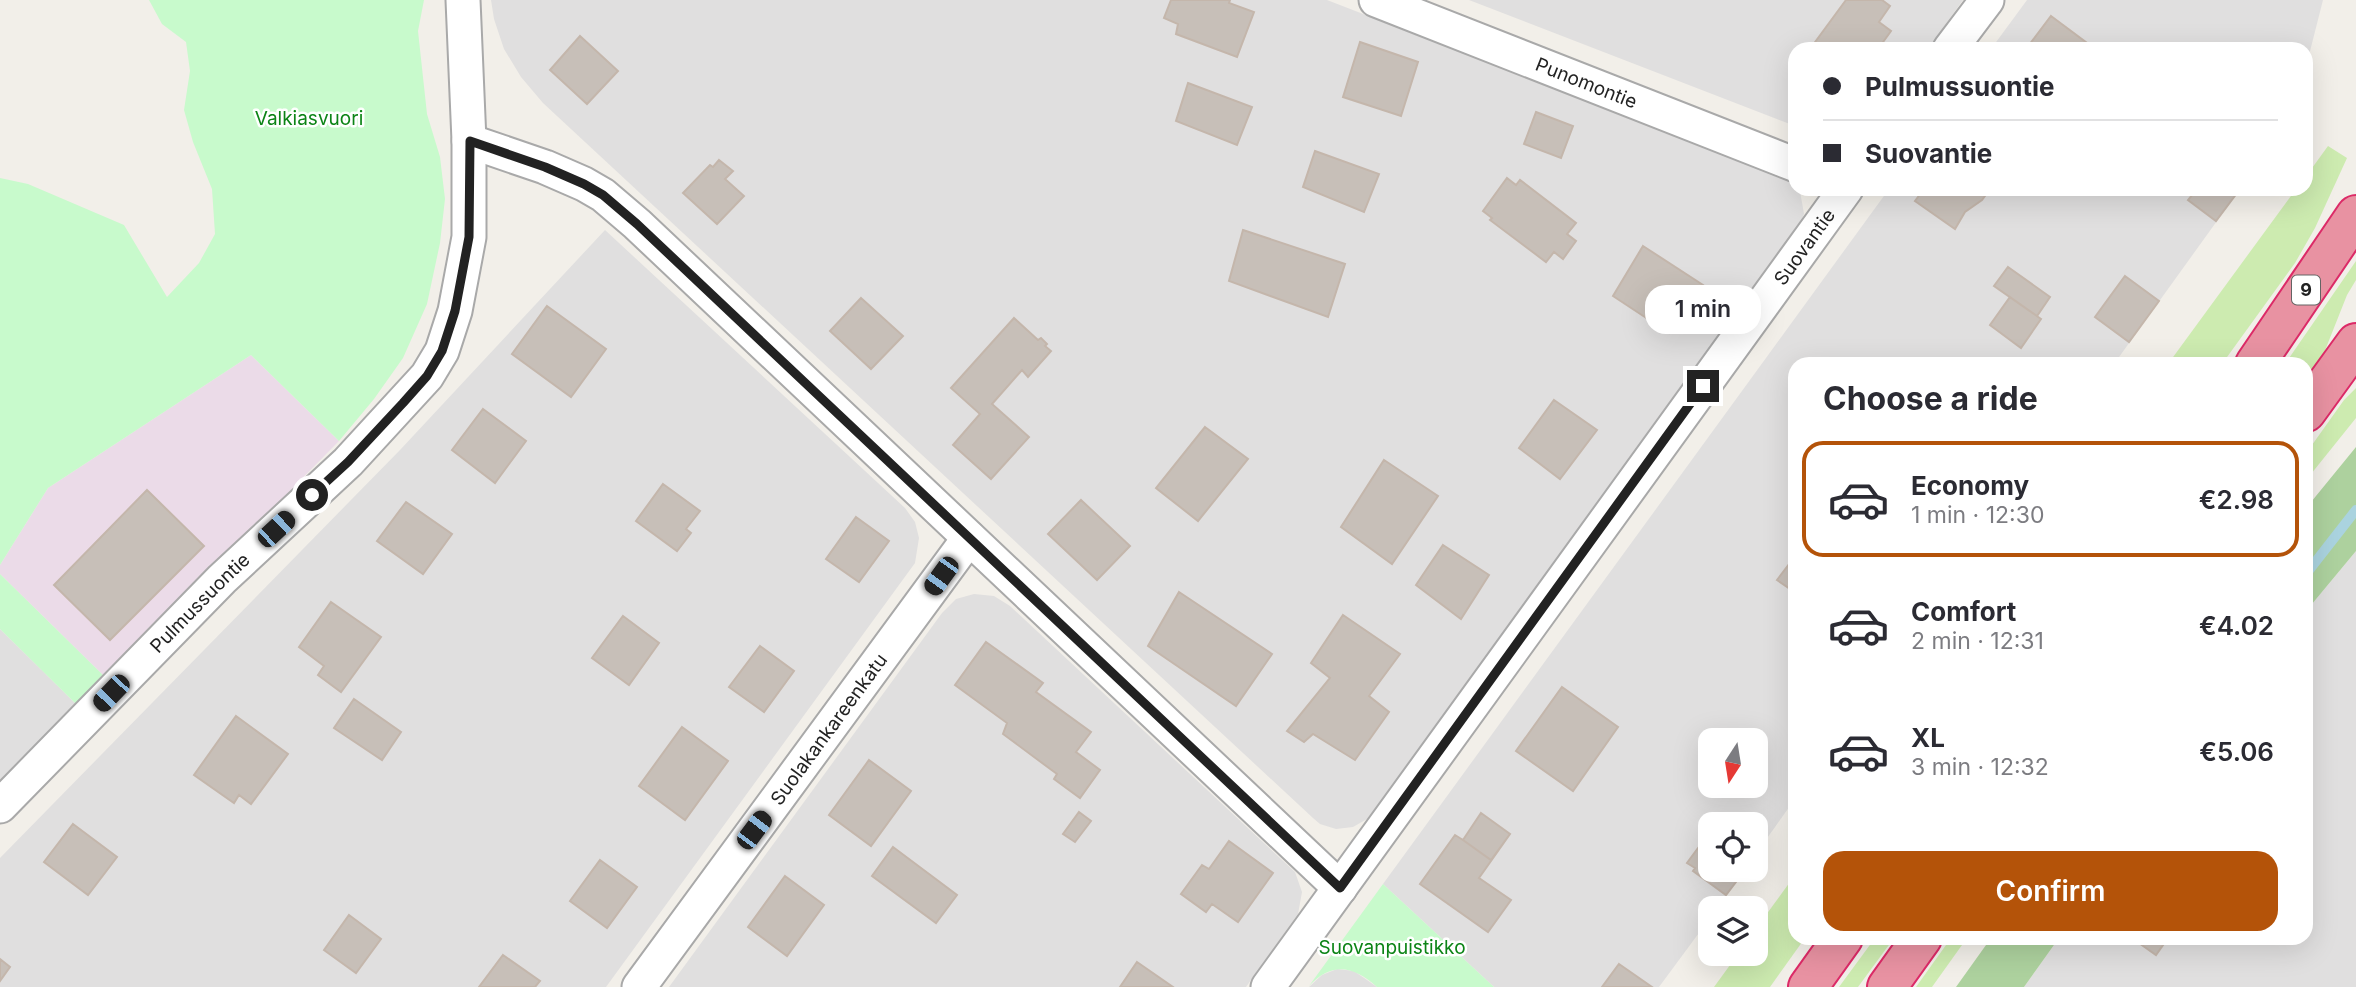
<!DOCTYPE html>
<html lang="en">
<head>
<meta charset="utf-8">
<style>
  :root { --surface:#fff; --page:#f7f7f7; --text:#2b2b33; --muted:#7c7c81; --line:#e1e1e2; --accent:#b45309 }
  body { margin:0; font-family:Inter,sans-serif; background:var(--page); color:var(--text); height:100vh; display:flex; flex-direction:column; font-size:26px; white-space:nowrap }
  * { box-sizing:border-box; margin:0 }
  p { font-size:23px; color:var(--muted) }
  .icon { flex:none; width:38px; height:38px; fill:none; stroke:currentColor; stroke-width:2; stroke-linecap:round; stroke-linejoin:round }
  .map { position:relative; flex:1; overflow:hidden }
  .details { position:absolute; left:1788px; top:357px; width:525px; height:588px; display:flex; flex-direction:column; background:var(--surface); border-radius:21px; box-shadow:0 7px 28px #0002 }
  .details>* { flex:none }
  .banner { position:absolute; left:1788px; top:42px; width:525px; height:154px; border-radius:21px; box-shadow:0 7px 28px #0002; display:grid; align-content:center; height:154px; padding:0 35px; background:var(--surface) }
  .needle { width:46px; rotate:192deg }
  .tools { position:absolute; left:1698px; top:728px; display:grid; gap:14px }
  .tools a { display:grid; place-items:center; width:70px; height:70px; border-radius:14px; background:var(--surface); box-shadow:0 7px 28px #0002; font-size:35px }
  .end { position:absolute; width:32px; height:32px; margin:-16px; border:9px solid #222; background:#fff; box-shadow:0 0 0 4px #fff }
  .from { border-radius:50% }
  .bubble { position:absolute; height:49px; border-radius:21px; background:var(--surface); box-shadow:0 7px 28px #0002; font-size:23px; font-weight:600; line-height:49px; text-align:center }
  .car { position:absolute; width:21px; height:42px; margin:-21px -10px; border-radius:9px; box-shadow:0 0 5px 2px #0007; background:linear-gradient(#222 24%,#8ab4d8 0 40%,#222 0 76%,#8ab4d8 0 86%,#222 0) }
  .banner b { display:flex; align-items:center; gap:24px; height:66px; font-size:26px }
  .banner b+b { border-top:2px solid var(--line) }
  .banner i { width:18px; height:18px; background:var(--text) }
  ul { padding:0; list-style:none }
  li { display:flex; align-items:center; gap:21px; height:116px; margin:0 14px 10px; padding:0 21px; border:4px solid transparent; border-radius:21px }
  li div { flex:1 }
  li b { display:block; font-size:26px }
  li em { font-style:normal; font-weight:600 }
  li.current { border-color:var(--accent) }
  li>.icon { width:63px; height:63px; stroke-width:1.5 }
  h2 { padding:0 35px; font-size:32px; line-height:84px }
  .button { display:flex; gap:14px; margin-top:auto; padding:14px 35px }
  .button a { flex:1; height:80px; border-radius:21px; background:var(--accent); color:#fff; font-size:28px; font-weight:600; line-height:80px; text-align:center }
  .map>svg:first-child { display:block }
  .residential { fill:#e0dfdf; fill-rule:evenodd }
  .industrial { fill:#ebdbe8 }
  .grass { fill:#cdebb0 }
  .forest { fill:#add19e }
  .park { fill:#c8facc }
  .lines { fill:none; stroke-linecap:round; stroke-linejoin:round }
  .stream { stroke:#aad3df; stroke-width:10 }
  .building { fill:#c7bfb8; stroke:#c4b6ab; stroke-width:2 }
  .street-casing { stroke:#a9a9a9; stroke-width:37 }
  .highway-casing { stroke:#dc2a67; stroke-width:42 }
  .street { stroke:#fff; stroke-width:33 }
  .highway { stroke:#e892a2; stroke-width:38 }
  .route { stroke:#222; stroke-width:9 }
  .labels { text-anchor:middle; stroke-width:5; stroke-linejoin:round; paint-order:stroke }
  .shield { fill:#fff; stroke:#646464; stroke-width:2 }
  .shield-label { font-size:18px; font-weight:bold; fill:#222 }
  .street-label { font-size:19px; fill:#222; stroke:#fff }
  .park-label { font-size:19px; fill:#0c8416; stroke:#fff }
</style>
</head>
<body>
<div class="map">
<svg width="2356" height="987" viewBox="0 0 2356 987">
  <rect width="100%" height="100%" fill="#f2efe9"/>
  <path class="residential" d="M491,0H1327L1782,176L1789,179L1795,185L1796,189L1800,191L1804,214L1798,228L1373,812L1367,819L1353,827L1336,829L1320,824L1313,818L543,103L521,77L504,49L494,19Z
    M1469,0H1963L1928,49H1796L1795,126Z
    M2027,0H2323L2307,63L2306,49H1991Z
    M1889,189H2240L2114,364H1796L1795,799L1755,855V824H1710V870H1745L1717,908H1710V918L1659,987H1494L1383,884ZM1710,740H1755V786H1710Z
    M605,230L905,508L915,522L919,538L915,563L606,987H0V858L400,450Z
    M2356,551V987H2024L2059,938H2306L2307,610Z
    M974,594L994,596L1010,606L1295,872L1302,892L1298,914L1246,987H669L942,613L956,599Z
    M0,629L78,706L0,786Z
    M1337,969L1354,971L1377,987H1309L1322,975Z"/>
  <path class="industrial" d="M251,355L339,441L106,678L0,574V565L48,488Z"/>
  <path class="grass" d="M2328,146L2347,158L2315,228L2295,263L2222,364H2168L2296,189H2306L2307,175Z
    M2356,261V280L2347,295L2324,353L2307,376L2306,364H2285Z
    M2356,388V418L2307,479V452L2344,400Z
    M1795,875L1796,938H1805L1770,987H1714L1738,954H1755V930Z
    M1875,938H1894L1858,987H1839Z
    M1951,938H1967L1932,987H1916Z"/>
  <path class="forest" d="M2356,447V551L2307,610V507Z
    M1991,938H2059L2024,987H1956Z"/>
  <path class="park" d="M149,0H424L418,31L427,114L440,157L445,199L440,243L427,304L403,358L374,399L339,441L251,355L48,488L0,565V178L28,184L124,225L167,297L199,263L215,234L212,189L193,142L184,110L190,71L186,42L162,24Z
    M0,574L106,678L78,706L0,629Z
    M1383,884L1494,987H1377C1354,966 1332,961 1309,986Z"/>
  <g class="lines">
    <path class="stream" d="M2306,574L2356,510"/>
  </g>
  <path class="building" d="M1171,0H1230L1229,3L1254,12L1237,57L1176,34L1178,24L1164,18Z
    M1846,0H1882L1890,6L1879,22L1891,31L1878,49H1810Z
    M2051,16L2087,43L2082,49H2026Z
    M580,36L618,71L587,104L550,70Z
    M1360,42L1418,62L1401,116L1343,97Z
    M1188,83L1252,107L1237,145L1176,121Z
    M1536,112L1573,126L1561,158L1524,144Z
    M1315,151L1379,174L1364,212L1303,187Z
    M719,160L733,171L725,179L744,196L717,224L683,193L710,165L713,167Z
    M1507,178L1516,185L1520,180L1576,223L1567,234L1576,241L1563,259L1554,252L1546,262L1490,220L1492,218L1483,211Z
    M1924,189H1990L1982,200L1965,212L1955,229L1915,201Z
    M2197,189H2240L2216,221L2188,200Z
    M1243,230L1345,264L1328,317L1229,281Z
    M1643,246L1703,285L1669,333L1613,296Z
    M2008,267L2050,297L2037,316L1994,286Z
    M2125,276L2159,301L2129,342L2095,317Z
    M2010,297L2041,319L2021,348L1990,325Z
    M861,298L903,336L871,369L830,331Z
    M547,306L606,349L571,397L512,354Z
    M1014,318L1038,340L1041,338L1047,344L1045,346L1051,351L1028,377L1022,370L992,404L1029,437L991,479L953,445L980,414L951,388Z
    M1554,400L1597,430L1560,479L1519,448Z
    M483,409L526,441L495,483L452,450Z
    M1205,427L1248,459L1198,521L1156,488Z
    M1384,460L1438,496L1392,564L1341,527Z
    M663,484L700,511L686,529L691,533L677,551L636,521Z
    M147,490L204,546L110,640L54,585Z
    M1081,500L1130,546L1097,580L1048,534Z
    M406,502L452,534L423,574L377,541Z
    M856,517L889,541L859,582L826,559Z
    M1443,545L1489,575L1461,619L1416,585Z
    M1796,555V593L1777,580Z
    M1179,592L1272,654L1236,706L1148,646Z
    M331,602L381,637L341,692L318,675L324,666L299,647Z
    M1343,615L1400,654L1369,696L1389,712L1355,760L1313,734L1304,742L1287,731L1330,678L1311,663Z
    M623,616L659,643L629,685L592,658Z
    M986,642L1043,683L1036,692L1091,732L1076,752L1100,770L1080,798L1054,779L1057,774L1003,734L1007,723L955,685Z
    M760,646L794,671L764,712L729,687Z
    M1562,687L1618,727L1573,791L1516,751Z
    M354,699L401,732L382,760L334,728Z
    M236,716L288,754L251,804L239,795L234,803L194,775Z
    M682,727L728,761L685,820L639,786Z
    M869,760L911,791L871,846L829,815Z
    M1079,812L1091,821L1075,842L1063,834Z
    M1481,813L1510,834L1479,878L1511,900L1488,932L1420,884L1455,835L1463,840Z
    M1481,813L1510,834L1491,860L1463,840Z
    M73,824L117,857L88,895L44,862Z
    M1229,841L1273,873L1238,922L1212,904L1206,912L1181,894L1202,865L1209,869Z
    M893,847L957,895L936,923L872,876Z
    M1698,848L1706,853L1710,848V870H1745L1726,895L1693,871L1695,868L1687,863Z
    M600,860L637,887L607,928L570,901Z
    M785,876L824,905L787,956L748,927Z
    M349,915L381,939L356,973L324,950Z
    M2132,938H2168L2156,955Z
    M503,955L540,981L535,987H479Z
    M0,959L10,967L0,981Z
    M1137,962L1173,987H1120Z
    M1619,964L1652,987H1602Z"/>
  <g class="lines">
    <defs>
      <g id="street">
        <path id="s1" d="M1376,0L1796,165"/>
        <path d="M1950,49L1987,0"/>
        <path d="M469,141L545,167L584,184L603,195L637,224L1340,888"/>
        <path id="s2" d="M0,806L222,579L348,462L427,376L442,351L455,311L469,237V141L463,0"/>
        <path id="s3" d="M639,987L969,538"/>
        <path id="s4" d="M1268,987L1846,189"/>
      </g>
      <path id="highway" d="M2255,364L2356,215
        M2306,412L2356,343
        M1808,987L1843,938
        M1887,987L1922,938"/>
    </defs>
    <use href="#street" class="street-casing"/>
    <use href="#highway" class="highway-casing"/>
    <use href="#street" class="street"/>
    <use href="#highway" class="highway"/>
  </g>
  <g class="lines">
    <path class="route" d="M312,495L348,462L403,403L427,376L442,351L455,311L469,237L470,141L545,167L584,184L603,195L637,224L1340,888L1703,386"/>
  </g>
  <g class="labels">
    <rect class="shield" x="2292" y="275.5" width="28" height="29" rx="5"/>
    <g class="shield-label">
      <text x="2306" y="296">9</text>
    </g>
    <g class="street-label">
      <text dy="7" stroke="none"><textPath href="#s1" startOffset="226">Punomontie</textPath></text>
      <text dy="7" stroke="none"><textPath href="#s4" startOffset="914">Suovantie</textPath></text>
      <text dy="7" stroke="none"><textPath href="#s2" startOffset="285">Pulmussuontie</textPath></text>
      <text dy="7" stroke="none"><textPath href="#s3" startOffset="320">Suolakankareenkatu</textPath></text>
    </g>
    <g class="park-label">
      <text x="309" y="125">Valkiasvuori</text>
      <text x="1392" y="954">Suovanpuistikko</text>
    </g>
  </g>
</svg>
<div class="tools">
<a><svg class="needle" viewBox="-14 -14 28 28"><path d="M0-13l5 13h-10z" fill="#e53935"/><path d="M0 13l5-13h-10z" fill="#7c7c81"/></svg></a>
<a><svg class="icon" aria-label="locate" viewBox="0 0 24 24"><circle cx="12" cy="12" r="6"/><path d="M12 2v4M12 18v4M2 12h4M18 12h4"/></svg></a>
<a><svg class="icon" aria-label="layers" viewBox="0 0 24 24"><path d="M12 4l9 5-9 5-9-5zM3 14l9 5 9-5"/></svg></a>
</div>
<i class="end from" style="left:312px;top:495px"></i>
<i class="end" style="left:1703px;top:386px"></i>
<div class="bubble" style="left:1645px;top:285px;width:116px">1 min</div>
<i class="car" style="left:276px;top:529px;rotate:47deg"></i>
<i class="car" style="left:941px;top:576px;rotate:216deg"></i>
<i class="car" style="left:111px;top:693px;rotate:224deg"></i>
<i class="car" style="left:754px;top:830px;rotate:37deg"></i>
<div class="banner">
<b><i class="from"></i>Pulmussuontie</b>
<b><i></i>Suovantie</b>
</div>
<section class="details">
<h2>Choose a ride</h2>
<ul>
<li class="current"><svg class="icon" aria-label="car" viewBox="0 0 24 24"><path d="M5 17H2v-5l4-1 3-4h7l3 4 3 1v5h-3M9 17h6M6 11h13"/><circle cx="7" cy="17" r="2"/><circle cx="17" cy="17" r="2"/></svg><div><b>Economy</b><p>1 min · 12:30</p></div><em>€2.98</em></li>
<li><svg class="icon" aria-label="car" viewBox="0 0 24 24"><path d="M5 17H2v-5l4-1 3-4h7l3 4 3 1v5h-3M9 17h6M6 11h13"/><circle cx="7" cy="17" r="2"/><circle cx="17" cy="17" r="2"/></svg><div><b>Comfort</b><p>2 min · 12:31</p></div><em>€4.02</em></li>
<li><svg class="icon" aria-label="car" viewBox="0 0 24 24"><path d="M5 17H2v-5l4-1 3-4h7l3 4 3 1v5h-3M9 17h6M6 11h13"/><circle cx="7" cy="17" r="2"/><circle cx="17" cy="17" r="2"/></svg><div><b>XL</b><p>3 min · 12:32</p></div><em>€5.06</em></li>
</ul>
<div class="button"><a>Confirm</a></div>
</section>
</div>
</body>
</html>
